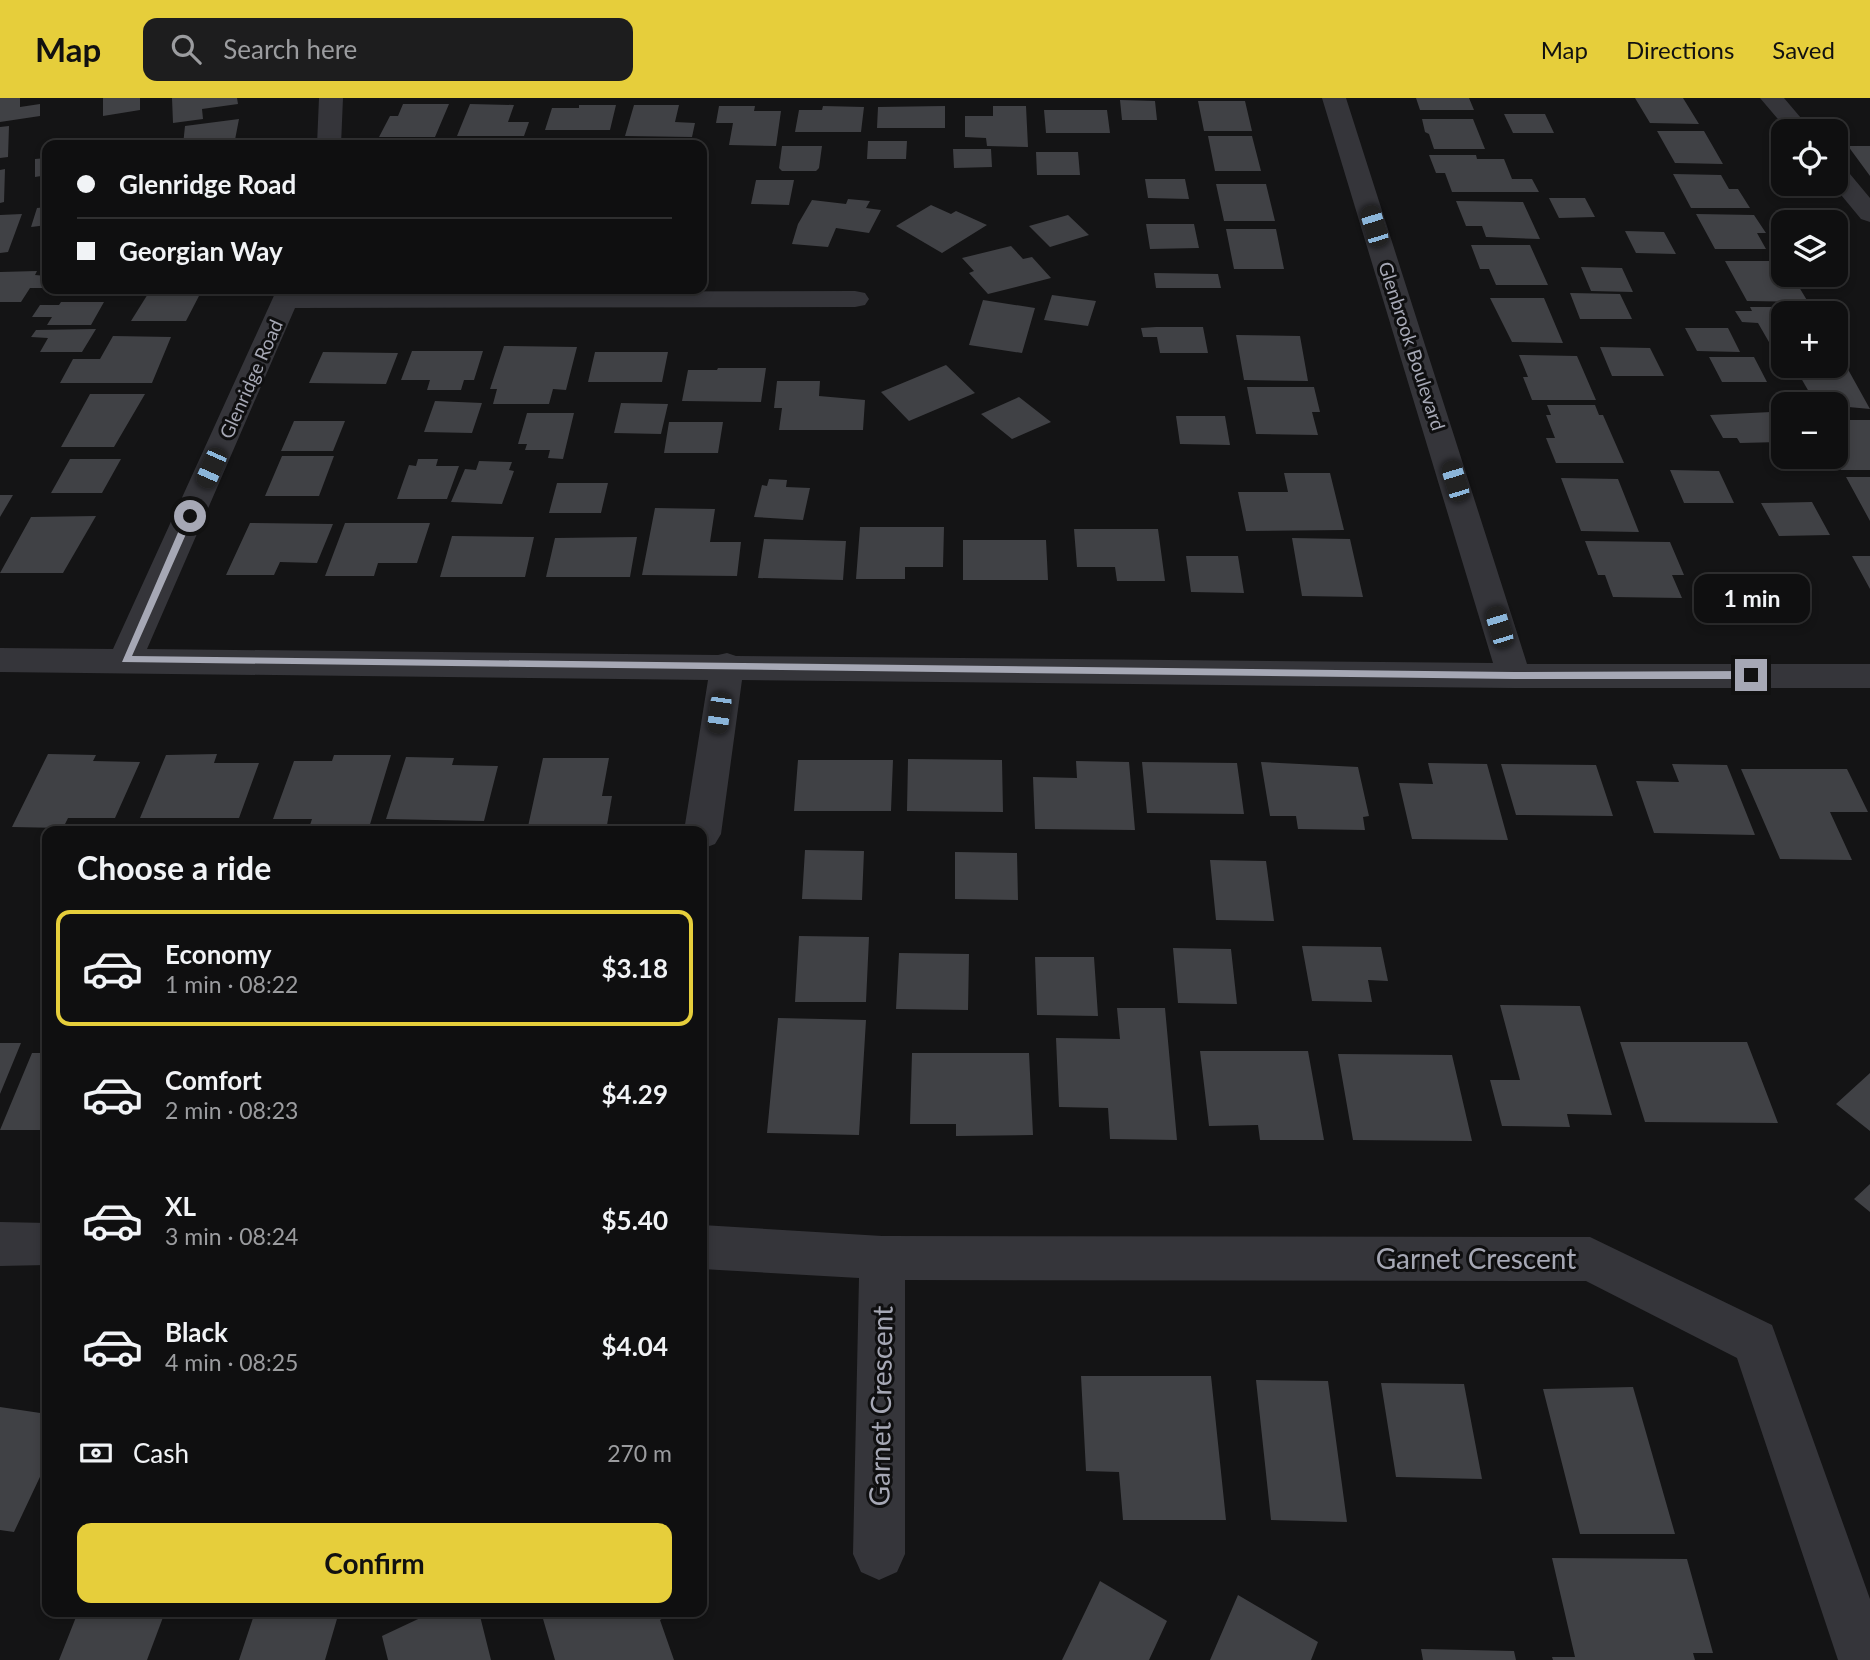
<!DOCTYPE html>
<html lang="en">
<head>
<meta charset="utf-8">
<style>
  :root { --surface:#0f0f10; --page:#1d1d1e; --text:#f1f3f6; --muted:#9b9c9f; --line:#2f2f30; --accent:#e6ce3b }
  body { margin:0; font-family:Lato,sans-serif; background:var(--page); color:var(--text); height:100vh; display:flex; flex-direction:column; font-size:26px; white-space:nowrap }
  * { box-sizing:border-box; margin:0 }
  p { font-size:23px; color:var(--muted) }
  .icon { flex:none; width:38px; height:38px; fill:none; stroke:currentColor; stroke-width:2; stroke-linecap:round; stroke-linejoin:round }
  .map { position:relative; flex:1; overflow:hidden }
  .details { position:absolute; left:42px; top:728px; width:665px; height:791px; display:flex; flex-direction:column; background:var(--surface); border-radius:14px; box-shadow:0 4px 10px #0003,0 0 0 2px var(--line) }
  .details>* { flex:none }
  .hud { position:absolute; left:42px; top:42px; width:665px; height:154px; border-radius:14px; box-shadow:0 4px 10px #0003,0 0 0 2px var(--line); display:grid; align-content:center; height:154px; padding:0 35px; background:var(--surface) }
  .fabs { position:absolute; left:1771px; top:21px; display:grid; gap:14px }
  .fabs a { display:grid; place-items:center; width:77px; height:77px; border-radius:14px; background:var(--surface); box-shadow:0 4px 10px #0003,0 0 0 2px var(--line); font-size:35px }
  .end { position:absolute; width:32px; height:32px; margin:-16px; border:9px solid #a6a8b5; background:#111; box-shadow:0 0 0 4px #111 }
  .from { border-radius:50% }
  .bubble { position:absolute; height:49px; border-radius:14px; background:var(--surface); box-shadow:0 4px 10px #0003,0 0 0 2px var(--line); font-size:23px; font-weight:700; line-height:49px; text-align:center }
  .car { position:absolute; width:21px; height:42px; margin:-21px -10px; border-radius:9px; box-shadow:0 0 5px 2px #0007; background:linear-gradient(#222 24%,#8ab4d8 0 40%,#222 0 76%,#8ab4d8 0 86%,#222 0) }
  .hud b { display:flex; align-items:center; gap:24px; height:66px; font-size:26px }
  .hud b+b { border-top:2px solid var(--line) }
  .hud i { width:18px; height:18px; background:var(--text) }
  ul { padding:0; list-style:none }
  li { display:flex; align-items:center; gap:21px; height:116px; margin:0 14px 10px; padding:0 21px; border:4px solid transparent; border-radius:14px }
  li div { flex:1 }
  li b { display:block; font-size:26px }
  li em { font-style:normal; font-weight:700 }
  li.selected { border-color:var(--accent) }
  li>.icon { width:63px; height:63px; stroke-width:1.5 }
  h2 { padding:0 35px; font-size:32px; line-height:84px }
  .pay { display:flex; align-items:center; gap:18px; height:77px; padding:0 35px; font-size:26px }
  .pay p { margin-inline-start:auto }
  .button { display:flex; gap:14px; margin-top:auto; padding:14px 35px }
  .button a { flex:1; height:80px; border-radius:14px; background:var(--accent); color:#111; font-size:28px; font-weight:700; line-height:80px; text-align:center }
  header { display:flex; align-items:center; gap:42px; box-sizing:border-box; height:98px; padding:0 35px; background:var(--accent); color:#111 }
  header strong { font-size:33px }
  nav { display:flex; gap:38px; margin-inline-start:auto; font-size:24px }
  .search { width:490px; height:63px; background:var(--page); display:flex; align-items:center; gap:18px; box-sizing:border-box; padding:0 24px; border-radius:14px; color:var(--muted); font-size:26px }
  .map>svg:first-child { display:block }
  .building { fill:#404145 }
  .lines { fill:none; stroke-linecap:round; stroke-linejoin:round }
  .minor { fill:#35353a; fill-rule:evenodd }
  .route { fill:#a6a8b5 }
  .labels { text-anchor:middle; stroke-width:6; stroke-linejoin:round; paint-order:stroke }
  .far-street-label { font-size:19px; fill:#a6a8b5; stroke:#0f0f10 }
  .near-street-label { font-size:28px; fill:#a6a8b5; stroke:#0f0f10 }
</style>
</head>
<body>
<header>
<strong>Map</strong>
<div class="search"><svg class="icon" aria-label="search" viewBox="0 0 24 24"><circle cx="10" cy="10" r="6"/><path d="M15 15l6 6"/></svg>Search here</div>
<nav><a>Map</a><a>Directions</a><a>Saved</a></nav>
</header>
<div class="map">
<svg width="1870" height="1562" viewBox="0 0 1870 1562">
  <rect width="100%" height="100%" fill="#141415"/>
  <path class="building" d="M0,0H20V9L40,6V18L0,24Z
    M103,0H140V12L103,18Z
    M172,0H237L238,6L202,11L203,21L173,25Z
    M1416,0H1469L1474,12H1420Z
    M1635,0H1683L1699,26L1650,25Z
    M1120,2L1155,3L1157,22H1122Z
    M1198,3H1245L1252,33H1204Z
    M403,6H449L435,39H379L390,18H398Z
    M470,6L514,7L508,24H529L524,38H457Z
    M579,7H616L610,32H545L552,10H579Z
    M634,7H679L675,24L695,25L692,39L625,38Z
    M719,8H755L754,13H781L776,48L729,47L733,25H716Z
    M823,8L864,9L861,34H795L799,12H822Z
    M945,8V30H877L878,9Z
    M993,8H1026L1028,49L987,48L986,40L965,39V18H993Z
    M1044,12H1107L1110,35H1046Z
    M1504,16H1545L1554,35H1513Z
    M239,21L234,47H183L185,28Z
    M1422,21H1473L1485,51H1434L1429,36L1425,34Z
    M9,28L8,59L0,60V29Z
    M1657,33H1704L1723,66L1675,65Z
    M1208,38H1252L1261,73H1215Z
    M868,43H907L906,61H867Z
    M782,48H822L819,70L816,73H782L779,70Z
    M1848,48H1870V78Z
    M953,51H991L992,69L954,70Z
    M1036,54H1078L1080,77H1037Z
    M1429,57H1476L1477,61H1504L1512,81H1532L1539,94H1452L1445,75H1436Z
    M47,60V77L35,79V61Z
    M5,71L4,104L0,105V72Z
    M1673,76L1721,77L1729,91H1738L1750,110H1691Z
    M1145,81H1185L1189,101L1148,100Z
    M756,82H794L789,107L751,106Z
    M1216,86H1266L1275,123H1224Z
    M1549,100H1585L1595,119L1559,120Z
    M848,101L870,103L866,110L881,112L869,135L836,130L828,149L792,146L798,126L812,102L846,106Z
    M1456,103L1523,104L1540,141L1486,139L1482,128H1466Z
    M931,107L951,116L956,113L987,127L942,155L896,128Z
    M47,109V127L31,129L37,110Z
    M22,116L8,154L0,155V117Z
    M1696,116L1754,117L1766,135H1757L1766,151H1715Z
    M1068,117L1089,137L1050,149L1029,128Z
    M1146,126H1194L1199,150L1150,151Z
    M1226,131H1276L1284,171H1234Z
    M1625,133L1664,134L1676,156L1636,155Z
    M1471,147H1530L1548,187H1496L1489,171H1480Z
    M1011,148L1023,161L1032,159L1051,180L988,196L969,175L974,173L962,160Z
    M1725,163H1777L1783,177L1793,179L1808,204L1747,203Z
    M1581,169L1622,170L1633,194L1591,193Z
    M37,173L35,177L47,178L43,190H30L21,204H0V174Z
    M1154,175L1218,176L1221,190H1156Z
    M151,191H200L197,196H200L186,223H131Z
    M1570,195L1620,196L1632,221H1580Z
    M1052,197L1096,203L1088,228L1044,222Z
    M1490,200H1544L1563,245L1512,244Z
    M983,202L1035,210L1022,255L969,247Z
    M61,204H104L91,227H47L52,219H32L40,207H59Z
    M1750,209H1811L1814,215H1783V251H1773L1758,225L1742,224L1735,213H1752Z
    M1156,229H1203L1208,255H1160L1157,239H1143L1141,230Z
    M1685,230H1728L1740,254L1697,253Z
    M96,231L82,254H40L48,240L31,239L36,232Z
    M1236,237L1300,238L1308,283L1244,282Z
    M113,238L171,239L152,285H60L73,261H100Z
    M504,248L577,249L566,292L553,291L549,306H493L497,291H490Z
    M1600,249L1650,250L1664,278H1612Z
    M412,253H483L474,282H464L461,292H427L430,282H401Z
    M323,254L398,255L386,286L309,285Z
    M595,254H668L662,284H588Z
    M1519,257L1577,258L1596,302H1532L1523,279H1528Z
    M1709,259H1754L1767,284H1722Z
    M1836,265L1845,266L1870,311L1816,306L1794,268Z
    M946,267L975,295L909,323L881,294Z
    M718,270H766L761,304L682,303L688,272H717Z
    M777,283H820L819,298L865,302L863,332H779L782,310H774Z
    M1247,289H1314L1320,314H1312L1318,337L1256,336Z
    M90,296H145L114,349H61Z
    M1019,299L1051,324L1012,341L981,316Z
    M435,303L482,305L472,335L424,334Z
    M621,305L668,306L661,336L614,335Z
    M1547,307H1595L1599,317H1603L1624,365H1556L1546,340H1555L1546,317H1551Z
    M1771,314L1783,335V344L1740,345L1737,340H1723L1710,317Z
    M527,315H574L563,361L548,360L550,352H525L527,346H518Z
    M1176,318H1225L1230,347L1180,346Z
    M1836,322H1870V372H1841L1833,359Z
    M294,323H345L333,353H281Z
    M669,324H723L718,355H664Z
    M282,358H334L319,398H265Z
    M70,361H121L102,395H51Z
    M418,361H438L436,368H459L447,401H397L409,367L416,368Z
    M479,363L512,364L509,372L514,373L502,406L451,404L465,371L476,372Z
    M1670,372L1719,373L1734,405H1684Z
    M1284,375H1330L1344,432L1246,433L1238,394H1288Z
    M1846,379H1870V423Z
    M1561,380L1618,381L1639,434L1581,433Z
    M769,381L787,382L786,389L810,390L803,422L754,419L762,387L767,388Z
    M557,385H608L601,415H549Z
    M0,397H13L0,419Z
    M1812,404L1830,437L1779,438L1761,405Z
    M655,410L715,411L710,444H741L737,478L642,477Z
    M96,418L63,475H0L31,419Z
    M250,425L333,426L317,465L280,464L274,477H226Z
    M345,425H430L417,465H378L374,478H325Z
    M860,429H944L943,469H905V481H856Z
    M1074,431H1158L1165,483H1117L1115,469H1077Z
    M452,438L534,439L525,479H440Z
    M637,439L630,479H546L555,440Z
    M1292,440L1350,441L1363,499L1302,498Z
    M764,441L846,443L843,482L758,480Z
    M963,442H1046L1048,482H963Z
    M1585,443L1670,444L1684,477H1672L1682,500L1613,499L1605,477H1598Z
    M1186,458H1238L1244,495L1191,494Z
    M1852,458H1870V491Z
    M48,656L96,657L93,663L140,664L115,720H68L63,730L12,729Z
    M217,656L214,665H259L239,720H140L166,657Z
    M334,657H391L368,733H308L312,721H273L294,663H332Z
    M406,659L454,660L452,667L498,668L484,723L386,721Z
    M543,660H609L602,698H612L606,733H527Z
    M908,661L1002,662L1003,714L907,713Z
    M798,662H893L891,713H794Z
    M1076,663L1129,664L1135,732L1035,731L1033,679L1077,680Z
    M1142,664L1237,665L1244,716L1147,715Z
    M1261,664L1358,669L1369,718L1363,719L1365,732L1298,731L1296,718H1270Z
    M1428,665L1487,666L1508,742L1412,741L1399,685L1433,686Z
    M1501,666L1596,667L1613,718L1516,717Z
    M1672,666L1727,667L1755,737L1654,735L1636,683L1679,684Z
    M1741,671H1847L1868,714H1830L1852,762L1780,761Z
    M805,752L864,753L862,802L802,801Z
    M955,754L1017,755L1018,802L955,801Z
    M1210,762L1266,763L1274,823L1216,822Z
    M799,838L869,839L866,904H795Z
    M1302,848L1381,849L1388,883L1368,882L1372,904L1312,903Z
    M1173,850L1231,851L1237,906L1178,905Z
    M899,855L969,856L968,912L896,911Z
    M1035,859H1094L1098,918L1037,917Z
    M1500,907L1580,908L1612,1017L1567,1016L1570,1029L1502,1028L1490,982H1520Z
    M1117,910H1165L1177,1042L1110,1041L1108,1010L1059,1009L1056,940L1120,941Z
    M778,920L866,922L859,1037L767,1035Z
    M1620,944H1747L1778,1025L1645,1024Z
    M0,945H21L0,996Z
    M1200,953H1308L1324,1042H1260L1258,1027L1209,1028Z
    M32,955H47V1032H0Z
    M912,955H1029L1033,1037L956,1038V1026H910Z
    M1338,956L1452,957L1472,1043L1353,1042Z
    M1870,975V1033L1836,1006Z
    M1870,1086V1114L1854,1101Z
    M1081,1278H1211L1226,1422H1123L1119,1374L1086,1373Z
    M1256,1282L1328,1283L1347,1424L1271,1422Z
    M1381,1285L1464,1286L1482,1381L1396,1379Z
    M1633,1289L1675,1436H1580L1543,1291Z
    M0,1309L47,1316V1364L14,1434L0,1432Z
    M1552,1460L1687,1461L1713,1555H1693L1695,1562H1553L1552,1559H1575Z
    M1100,1483L1167,1523L1149,1562H1062Z
    M1238,1497L1318,1544L1311,1562H1210Z
    M78,1514H165L147,1562H59Z
    M255,1514H339L325,1562H239Z
    M433,1514H479L491,1562H388L382,1538Z
    M541,1514H673L660,1522L674,1562H555Z
    M1421,1551L1514,1553L1516,1562H1423Z"/>
  <g class="lines">
    <path class="minor" d="M319,0H343L341,47H317Z
      M1322,0H1346L1527,566H1870V590H1514L742,582L721,736L715,746L702,751V733H684L708,582L0,574V550L113,551L277,191H303L302,194L855,193L865,195L869,201L865,207L855,209L295,210L147,551L718,557L727,555L736,558L1493,565Z
      M1760,0H1784L1812,33H1788Z
      M1836,68L1845,70L1870,100V124L1861,121L1832,86H1836Z
      M0,1124L47,1125V1167L0,1168Z
      M702,1127L882,1138L1590,1139L1772,1227L1870,1501V1562H1838L1737,1260L1586,1183L905,1182V1456L897,1474L879,1482L861,1474L853,1456L859,1180L702,1171Z"/>
  </g>
  <path class="route" d="M186,416L194,418L132,558L1514,574L1751,573L1756,577L1751,581H1514L122,564Z"/>
  <g class="labels">
    <g class="far-street-label">
      <text transform="translate(1412 248) rotate(72)" y="7">Glenbrook Boulevard</text>
      <text transform="translate(251 281) rotate(-66)" y="7">Glenridge Road</text>
    </g>
    <g class="near-street-label">
      <text x="1476" y="1171">Garnet Crescent</text>
      <text transform="translate(881 1308) rotate(-89)" y="10">Garnet Crescent</text>
    </g>
  </g>
</svg>
<div class="fabs">
<a><svg class="icon" aria-label="locate" viewBox="0 0 24 24"><circle cx="12" cy="12" r="6"/><path d="M12 2v4M12 18v4M2 12h4M18 12h4"/></svg></a>
<a><svg class="icon" aria-label="layers" viewBox="0 0 24 24"><path d="M12 4l9 5-9 5-9-5zM3 14l9 5 9-5"/></svg></a>
<a>+</a>
<a>−</a>
</div>
<i class="end from" style="left:190px;top:418px"></i>
<i class="end" style="left:1751px;top:577px"></i>
<div class="bubble" style="left:1694px;top:476px;width:116px">1 min</div>
<i class="car" style="left:1374px;top:128px;rotate:343deg"></i>
<i class="car" style="left:211px;top:370px;rotate:204deg"></i>
<i class="car" style="left:1455px;top:383px;rotate:343deg"></i>
<i class="car" style="left:1499px;top:529px;rotate:343deg"></i>
<i class="car" style="left:719px;top:615px;rotate:188deg"></i>
<div class="hud">
<b><i class="from"></i>Glenridge Road</b>
<b><i></i>Georgian Way</b>
</div>
<section class="details">
<h2>Choose a ride</h2>
<ul>
<li class="selected"><svg class="icon" aria-label="car" viewBox="0 0 24 24"><path d="M5 17H2v-5l4-1 3-4h7l3 4 3 1v5h-3M9 17h6M6 11h13"/><circle cx="7" cy="17" r="2"/><circle cx="17" cy="17" r="2"/></svg><div><b>Economy</b><p>1 min · 08:22</p></div><em>$3.18</em></li>
<li><svg class="icon" aria-label="car" viewBox="0 0 24 24"><path d="M5 17H2v-5l4-1 3-4h7l3 4 3 1v5h-3M9 17h6M6 11h13"/><circle cx="7" cy="17" r="2"/><circle cx="17" cy="17" r="2"/></svg><div><b>Comfort</b><p>2 min · 08:23</p></div><em>$4.29</em></li>
<li><svg class="icon" aria-label="car" viewBox="0 0 24 24"><path d="M5 17H2v-5l4-1 3-4h7l3 4 3 1v5h-3M9 17h6M6 11h13"/><circle cx="7" cy="17" r="2"/><circle cx="17" cy="17" r="2"/></svg><div><b>XL</b><p>3 min · 08:24</p></div><em>$5.40</em></li>
<li><svg class="icon" aria-label="car" viewBox="0 0 24 24"><path d="M5 17H2v-5l4-1 3-4h7l3 4 3 1v5h-3M9 17h6M6 11h13"/><circle cx="7" cy="17" r="2"/><circle cx="17" cy="17" r="2"/></svg><div><b>Black</b><p>4 min · 08:25</p></div><em>$4.04</em></li>
</ul>
<div class="pay"><svg class="icon" aria-label="cash" viewBox="0 0 24 24"><path d="M3 7h18v10H3z"/><circle cx="12" cy="12" r="2"/></svg>Cash<p>270 m</p></div>
<div class="button"><a>Confirm</a></div>
</section>
</div>
</body>
</html>
